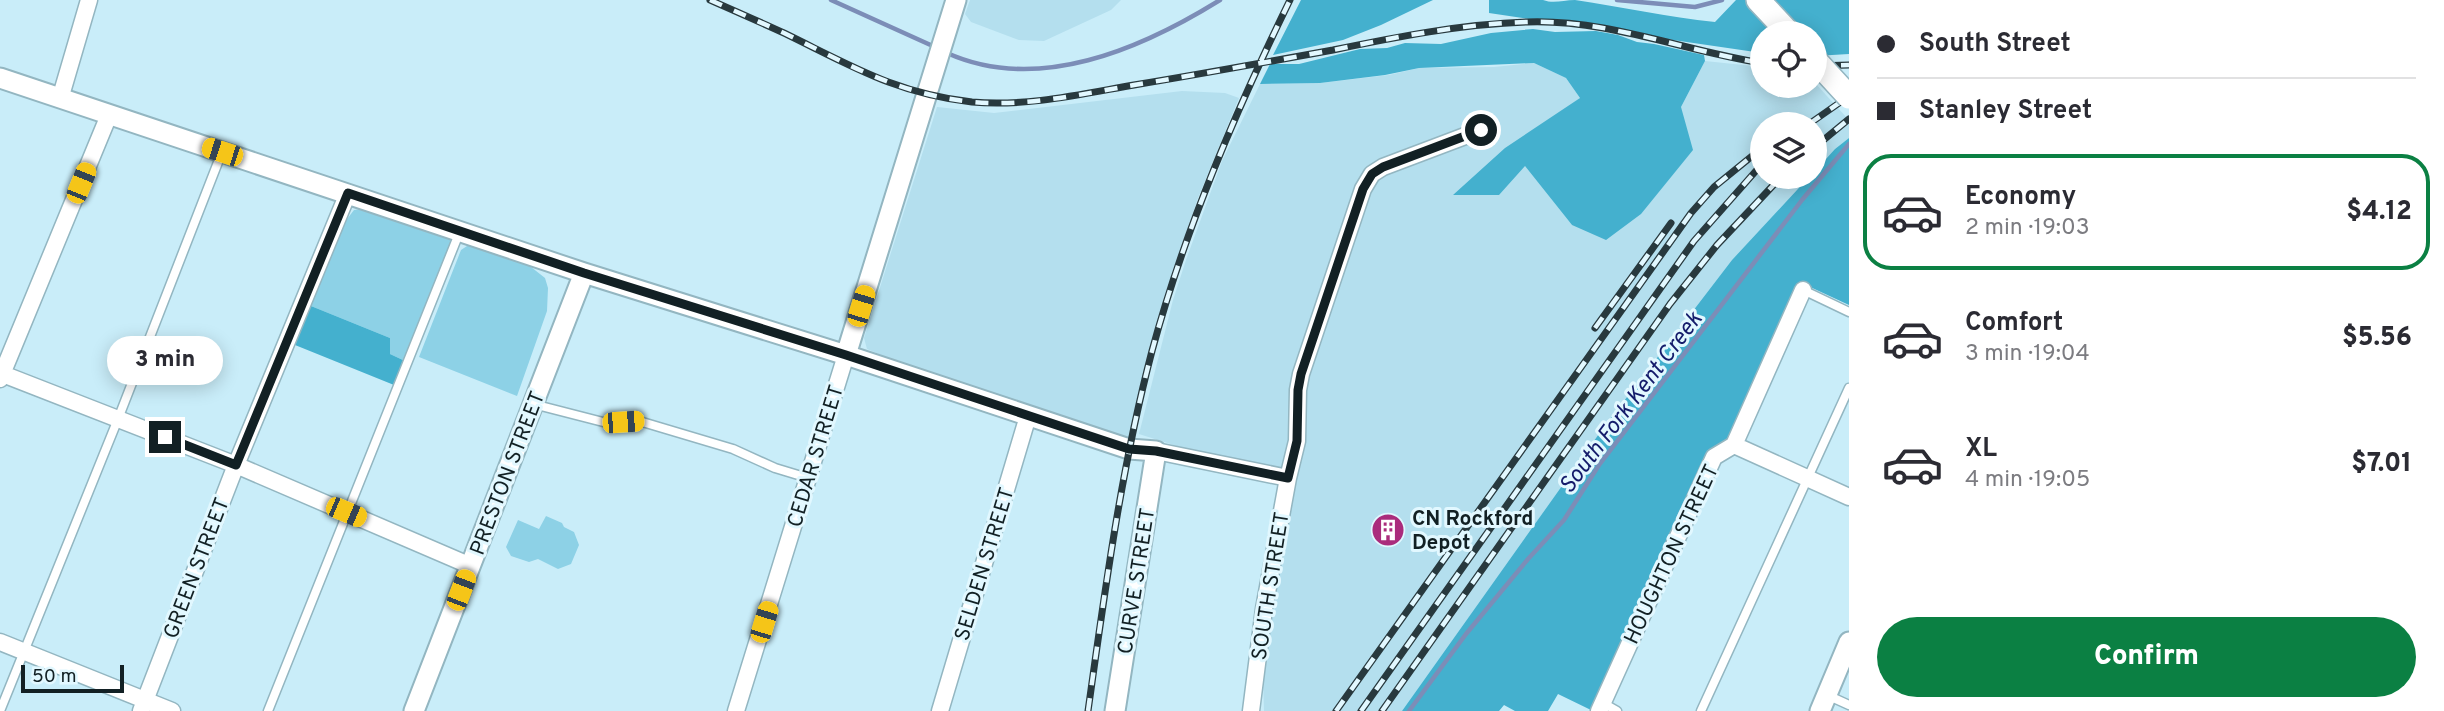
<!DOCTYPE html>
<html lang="en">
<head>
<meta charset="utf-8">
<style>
  :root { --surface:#fff; --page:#f7f7f7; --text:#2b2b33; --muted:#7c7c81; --line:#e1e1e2; --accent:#0b8043 }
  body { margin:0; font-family:Overpass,sans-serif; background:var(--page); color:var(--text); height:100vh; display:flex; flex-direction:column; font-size:26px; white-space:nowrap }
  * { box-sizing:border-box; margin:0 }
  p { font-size:23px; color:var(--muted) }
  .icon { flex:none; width:38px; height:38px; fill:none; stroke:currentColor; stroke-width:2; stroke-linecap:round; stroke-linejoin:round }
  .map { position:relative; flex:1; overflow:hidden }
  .drawer { display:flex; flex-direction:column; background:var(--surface); width:595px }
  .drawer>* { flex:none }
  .top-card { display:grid; align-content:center; height:154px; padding:0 28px; background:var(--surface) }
  .buttons { position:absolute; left:1750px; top:21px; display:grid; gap:14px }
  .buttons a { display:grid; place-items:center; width:77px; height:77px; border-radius:50%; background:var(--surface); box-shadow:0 4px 18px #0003; font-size:35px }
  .scale { position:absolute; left:21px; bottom:18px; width:103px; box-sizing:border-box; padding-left:7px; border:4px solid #122024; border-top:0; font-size:19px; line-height:24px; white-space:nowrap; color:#122024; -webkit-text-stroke:5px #e2f8ff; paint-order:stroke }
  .end { position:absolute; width:32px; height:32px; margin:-16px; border:9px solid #122024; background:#fff; box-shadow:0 0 0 4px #fff }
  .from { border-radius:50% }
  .bubble { position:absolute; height:49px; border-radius:24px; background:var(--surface); box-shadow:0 4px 18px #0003; font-size:23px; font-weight:800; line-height:49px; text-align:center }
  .car { position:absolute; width:21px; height:42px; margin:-21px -10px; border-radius:9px; box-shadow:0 0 5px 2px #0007; background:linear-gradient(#f5c518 24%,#345 0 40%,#f5c518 0 76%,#345 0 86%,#f5c518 0) }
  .top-card b { display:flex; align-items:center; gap:24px; height:66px; font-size:26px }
  .top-card b+b { border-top:2px solid var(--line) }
  .top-card i { width:18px; height:18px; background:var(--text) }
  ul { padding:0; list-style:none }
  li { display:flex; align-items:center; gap:21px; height:116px; margin:0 14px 10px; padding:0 14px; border:4px solid transparent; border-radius:28px }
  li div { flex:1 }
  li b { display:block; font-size:26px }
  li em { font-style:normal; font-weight:800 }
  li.current { border-color:var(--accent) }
  li>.icon { width:63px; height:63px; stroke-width:1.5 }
  .primary-button { display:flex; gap:14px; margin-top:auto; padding:14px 28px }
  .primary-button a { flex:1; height:80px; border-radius:42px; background:var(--accent); color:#fff; font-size:28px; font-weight:800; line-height:80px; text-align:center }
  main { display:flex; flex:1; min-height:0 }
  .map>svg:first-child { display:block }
  .built { fill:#b4dfee }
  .green { fill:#8dd1e6 }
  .forest { fill:#44b0ce }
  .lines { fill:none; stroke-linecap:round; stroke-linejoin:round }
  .stream { stroke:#7c8db7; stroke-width:4.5 }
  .service-casing { stroke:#93b6c1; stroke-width:11 }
  .minor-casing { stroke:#93b6c1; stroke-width:19 }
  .tertiary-casing { stroke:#93b6c1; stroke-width:23 }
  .secondary-casing { stroke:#93b6c1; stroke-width:26 }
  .service { stroke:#fff; stroke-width:8 }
  .minor { stroke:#fff; stroke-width:16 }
  .tertiary { stroke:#fff; stroke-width:19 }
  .secondary { stroke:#fff; stroke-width:23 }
  .rail-casing { stroke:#28393e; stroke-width:7 }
  .rail { stroke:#e2f8ff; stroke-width:4.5; stroke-dasharray:13; stroke-linecap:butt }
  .secondary-bridge-casing { stroke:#93b6c1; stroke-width:26; stroke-linecap:butt }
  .secondary-bridge { stroke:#fff; stroke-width:23 }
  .route { stroke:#122024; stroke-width:9 }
  .labels { text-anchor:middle; stroke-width:6; stroke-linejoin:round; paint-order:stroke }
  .street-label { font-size:21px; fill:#122024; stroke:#e2f8ff }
  .poi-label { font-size:21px; font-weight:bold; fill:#122024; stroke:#e2f8ff; text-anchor:start }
  .water-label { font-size:23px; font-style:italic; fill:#141b6b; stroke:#e2f8ff }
</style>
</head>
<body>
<main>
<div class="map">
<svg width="1849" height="711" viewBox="0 0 1849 711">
  <rect width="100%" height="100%" fill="#c9edf9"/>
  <path class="built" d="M970,0H1121L1111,10L1044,41L1019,40L971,22L965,14Z
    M1705,61L1762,67V86H1815V83L1849,120V138L1835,149L1815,171V124H1762V177H1809L1732,260L1601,431L1402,711H1264L1263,677L1276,568L1297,471L1215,458L1139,434L1173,300L1186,260L1222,161L1260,84L1320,83L1389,75L1419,68L1494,67L1534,63L1566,78L1580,98L1559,114L1525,166L1572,225L1681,107Z
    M1182,91L1225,93L1239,98L1198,198L1164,297L1129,438L1028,407L893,360L867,349L864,338L937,107L994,113Z"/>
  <path class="green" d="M361,209L450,238V249L405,361L390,354V338L311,306L344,223L354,210Z
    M470,244L526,263L545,278L548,288L547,311L517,396L419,357L461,250Z
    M546,516L562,523L564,527L574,532L579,545L571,564L558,569L538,559L529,562L511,556L506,547L518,520L539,529Z"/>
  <path class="forest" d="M1301,0H1433L1381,25L1343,40L1273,55Z
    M1489,0H1543C1554,4 1563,0 1575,0C1622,7 1668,17 1715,22L1736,0H1849V54L1815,56V33H1762V53L1489,13Z
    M1533,29L1555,32L1596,31L1618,35L1637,42L1654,44L1704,55L1705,61L1681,107L1693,150L1641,214L1606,240L1572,225L1525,166L1499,195H1453L1505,148L1580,98L1566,78L1534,63L1419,68L1385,75L1320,83L1260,84L1270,64H1299L1360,49L1387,48L1405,43L1441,44L1491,33Z
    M1849,138V305L1808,286L1729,438L1713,449L1593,711L1558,694L1548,711H1515L1504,705L1499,711H1402L1601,431L1732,260L1809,177H1815V171L1835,149Z
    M311,306L390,338V354L405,361L394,385L295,345Z"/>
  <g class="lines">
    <path class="stream" d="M831,0L935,47
      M1617,0L1695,7L1722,0
      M947,53C1038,94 1141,49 1220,0
      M1409,711L1466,634L1528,559L1564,520L1599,465L1802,200L1849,144"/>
    <defs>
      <path id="service" d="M1803,290L1849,312
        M533,404L607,423L639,421L733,449L775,468L808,478
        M1827,695L1849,705
        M1603,703L1617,711
        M0,711L118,419L222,152
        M268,711L460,231
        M1701,711L1849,388"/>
      <path id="minor" d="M60,99L89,0
        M0,373L236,465L471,566
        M0,379L109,115
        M1734,445L1849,497
        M1156,451L1288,478
        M0,642L172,711
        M141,711L236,465L348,193
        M736,711L846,355
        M940,711L1028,416
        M1251,711L1264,609L1288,478L1297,441L1298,390L1301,374L1363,189L1372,174L1383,167L1481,130
        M1599,711L1714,457L1734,445L1803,290"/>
      <path id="tertiary" d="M0,78L584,273L846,355L1129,449L1156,451L1115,711
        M846,355L956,0
        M414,711L584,273
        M1820,711L1849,642"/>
      <path id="secondary" d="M1758,0L1789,33"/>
    </defs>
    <use href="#service" class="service-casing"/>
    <use href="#minor" class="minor-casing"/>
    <use href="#tertiary" class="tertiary-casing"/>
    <use href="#secondary" class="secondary-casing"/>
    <use href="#service" class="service"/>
    <use href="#minor" class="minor"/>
    <use href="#tertiary" class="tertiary"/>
    <use href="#secondary" class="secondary"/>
    <defs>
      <path id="rail" d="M710,0C735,11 760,22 784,33C852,66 895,93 972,102C1026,107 1082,94 1134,85C1201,74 1267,62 1333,50C1396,37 1462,24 1527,22C1608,19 1684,51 1762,63
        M1815,66L1849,65
        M1809,124L1849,96
        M1815,147L1849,119
        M1595,328L1671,223
        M1088,711C1105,590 1121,469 1152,351C1185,229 1235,113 1290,0
        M1336,711L1691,213L1714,187L1762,148
        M1361,711L1694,241L1762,164
        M1382,711L1670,304L1717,245L1781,177"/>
    </defs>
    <use href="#rail" class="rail-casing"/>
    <use href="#rail" class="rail"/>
    <defs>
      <path id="secondary-bridge" d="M1815,60L1849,97"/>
    </defs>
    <use href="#secondary-bridge" class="secondary-bridge-casing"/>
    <use href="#secondary-bridge" class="secondary-bridge"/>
  </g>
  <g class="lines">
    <path class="route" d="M165,437L236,465L348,193L584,273L846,355L1129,449L1156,451L1288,478L1297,441L1298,390L1301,374L1363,189L1372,174L1383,167L1481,130"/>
  </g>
  <defs>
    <symbol id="building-disc" viewBox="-11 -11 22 22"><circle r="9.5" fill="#aa2c7c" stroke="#e2f8ff"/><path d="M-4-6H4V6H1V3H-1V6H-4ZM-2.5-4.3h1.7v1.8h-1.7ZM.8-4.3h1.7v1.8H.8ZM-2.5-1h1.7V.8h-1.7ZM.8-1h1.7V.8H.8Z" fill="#fff"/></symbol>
  </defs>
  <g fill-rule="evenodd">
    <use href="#building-disc" x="1369" y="511" width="38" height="38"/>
  </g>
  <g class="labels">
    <g class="street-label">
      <text transform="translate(815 456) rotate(-73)" y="7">CEDAR STREET</text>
      <text transform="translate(507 473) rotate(-69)" y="7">PRESTON STREET</text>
      <text transform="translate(1671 554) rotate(-65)" y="7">HOUGHTON STREET</text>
      <text transform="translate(984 564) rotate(-73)" y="7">SELDEN STREET</text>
      <text transform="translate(196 568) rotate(-69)" y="7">GREEN STREET</text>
      <text transform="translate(1136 581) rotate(-81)" y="7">CURVE STREET</text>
      <text transform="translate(1270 586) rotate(-81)" y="7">SOUTH STREET</text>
    </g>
    <g class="poi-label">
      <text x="1412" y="525">CN Rockford<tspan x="1412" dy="24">Depot</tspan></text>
    </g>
    <g class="water-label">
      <text transform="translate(1630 402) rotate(-53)" y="8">South Fork Kent Creek</text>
    </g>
  </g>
</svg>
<div class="buttons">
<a><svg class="icon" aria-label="locate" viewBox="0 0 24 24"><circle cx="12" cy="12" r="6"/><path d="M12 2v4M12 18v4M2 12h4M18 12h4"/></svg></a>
<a><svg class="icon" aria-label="layers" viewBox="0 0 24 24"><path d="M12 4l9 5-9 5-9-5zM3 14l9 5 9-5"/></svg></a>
</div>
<div class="scale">50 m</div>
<i class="end from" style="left:1481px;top:130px"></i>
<i class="end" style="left:165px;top:437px"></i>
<div class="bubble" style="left:107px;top:336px;width:116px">3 min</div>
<i class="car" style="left:222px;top:152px;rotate:288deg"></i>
<i class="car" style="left:81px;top:183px;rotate:22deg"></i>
<i class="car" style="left:861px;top:306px;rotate:17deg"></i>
<i class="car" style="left:623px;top:422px;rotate:86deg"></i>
<i class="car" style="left:346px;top:512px;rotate:113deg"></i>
<i class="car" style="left:461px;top:590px;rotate:21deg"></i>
<i class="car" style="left:764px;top:622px;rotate:17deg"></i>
</div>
<section class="drawer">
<div class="top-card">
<b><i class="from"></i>South Street</b>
<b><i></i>Stanley Street</b>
</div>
<ul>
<li class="current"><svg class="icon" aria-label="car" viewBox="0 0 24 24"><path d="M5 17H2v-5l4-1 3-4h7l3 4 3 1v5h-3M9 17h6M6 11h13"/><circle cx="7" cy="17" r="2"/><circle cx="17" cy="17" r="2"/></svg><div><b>Economy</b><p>2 min · 19:03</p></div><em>$4.12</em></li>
<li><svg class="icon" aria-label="car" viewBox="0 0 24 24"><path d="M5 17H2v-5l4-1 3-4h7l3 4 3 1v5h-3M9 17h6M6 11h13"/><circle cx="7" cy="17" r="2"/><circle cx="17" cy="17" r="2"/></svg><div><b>Comfort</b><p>3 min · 19:04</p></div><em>$5.56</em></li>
<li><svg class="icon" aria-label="car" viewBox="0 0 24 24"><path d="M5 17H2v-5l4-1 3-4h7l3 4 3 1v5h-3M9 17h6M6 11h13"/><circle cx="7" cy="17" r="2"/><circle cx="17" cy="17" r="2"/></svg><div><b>XL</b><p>4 min · 19:05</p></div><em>$7.01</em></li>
</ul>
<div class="primary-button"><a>Confirm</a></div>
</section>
</main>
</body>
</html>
